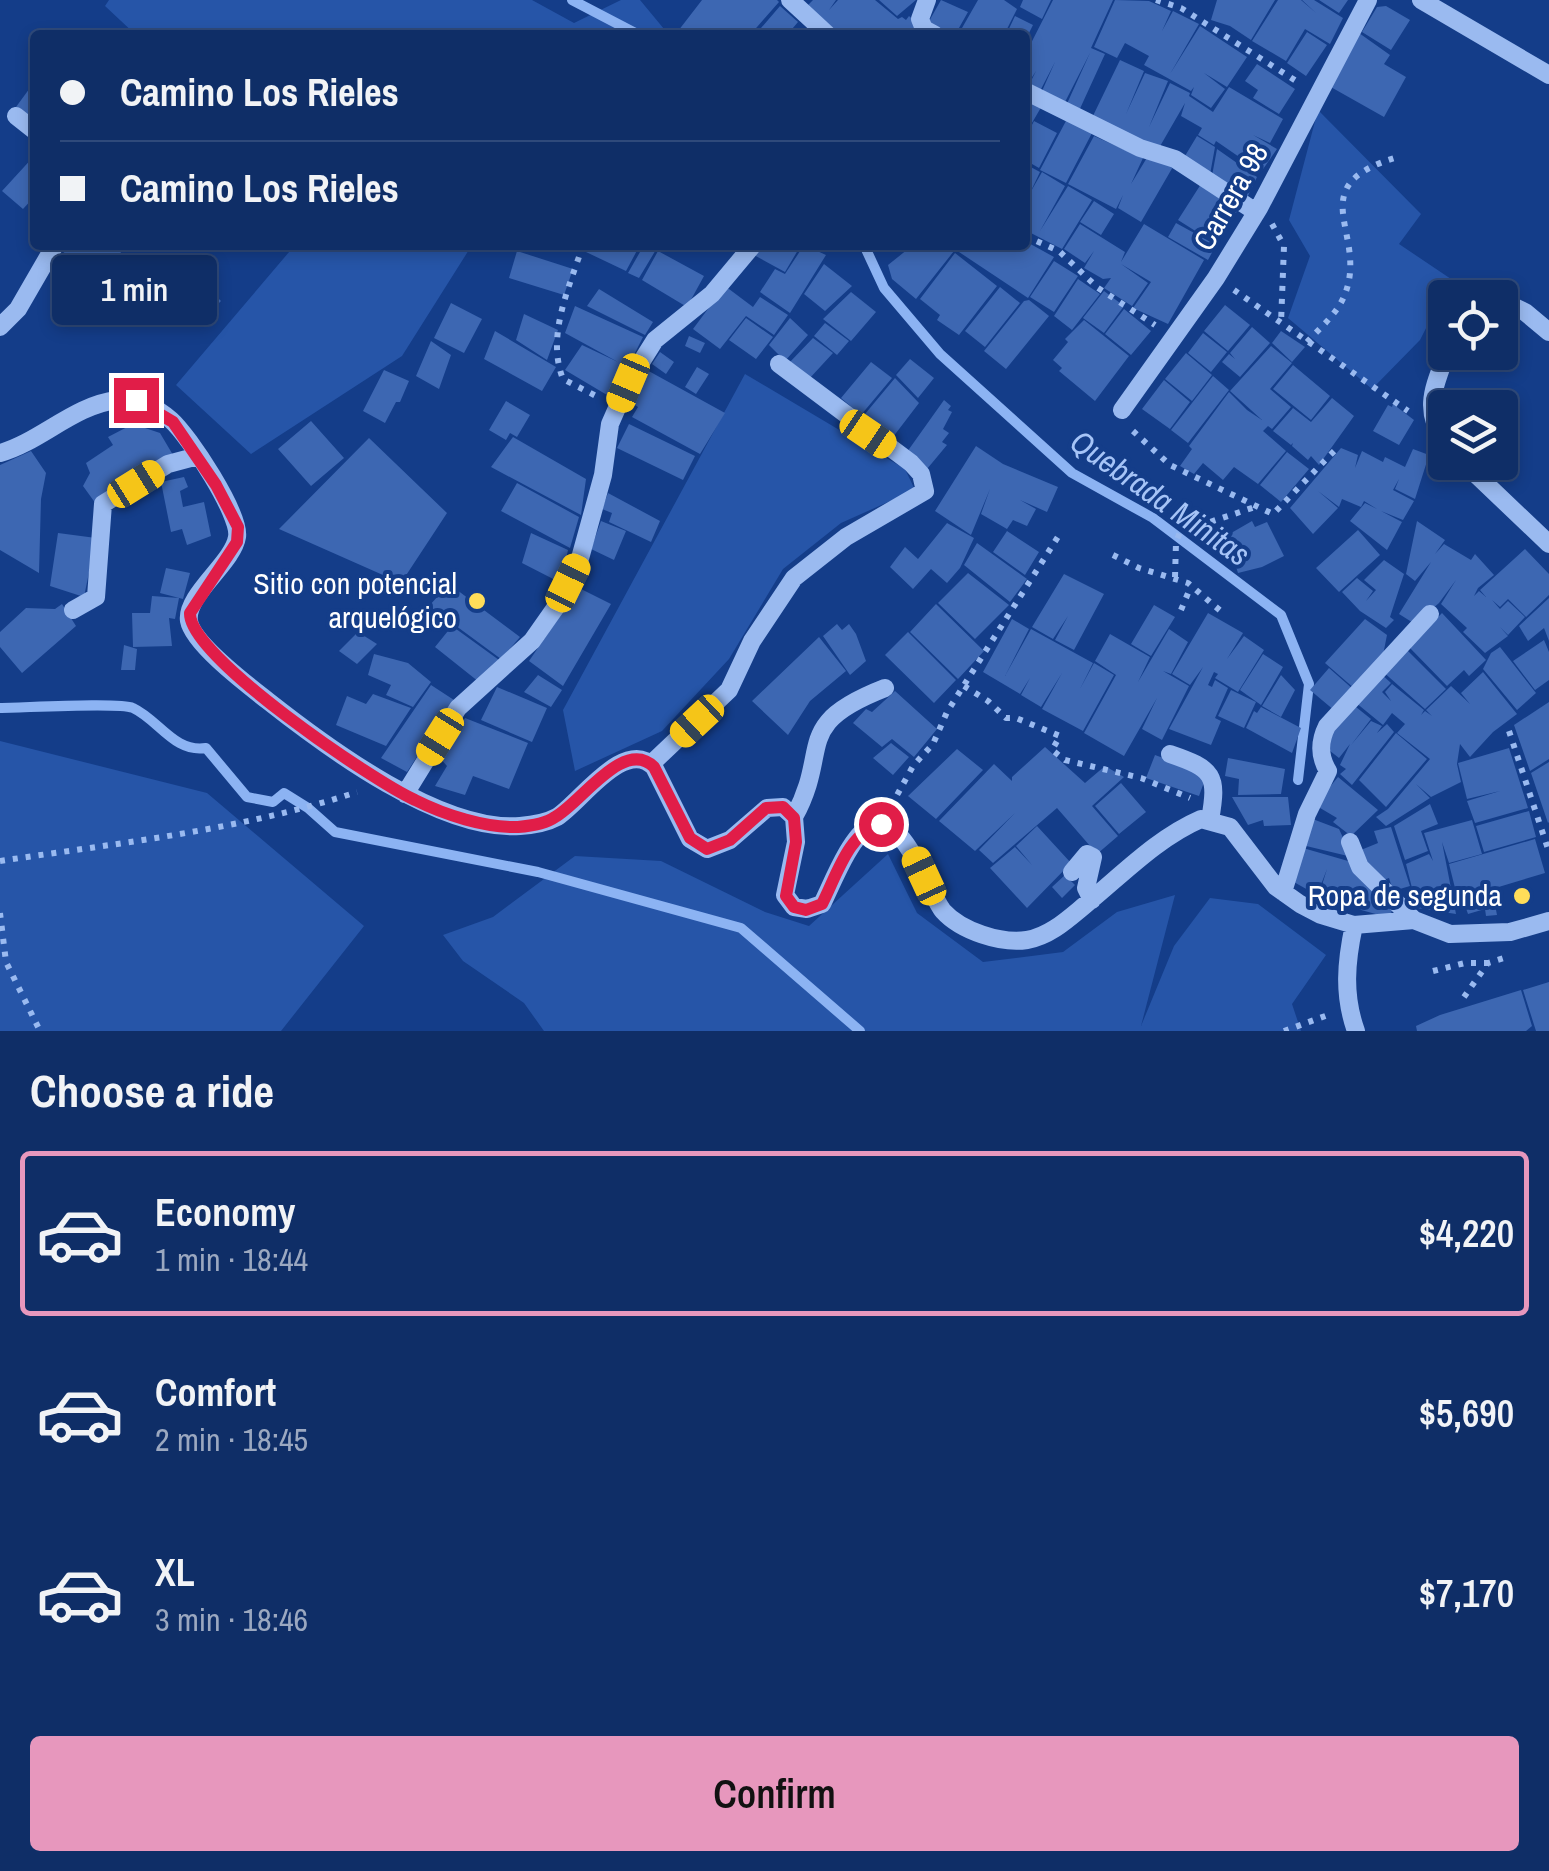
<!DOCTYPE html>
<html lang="en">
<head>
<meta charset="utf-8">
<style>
  :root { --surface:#0f2e67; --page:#1d3a70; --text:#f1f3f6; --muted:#9ba8c0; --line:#2f4a7b; --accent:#e797bd }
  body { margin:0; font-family:"Archivo Narrow",sans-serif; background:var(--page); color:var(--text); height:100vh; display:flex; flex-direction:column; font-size:38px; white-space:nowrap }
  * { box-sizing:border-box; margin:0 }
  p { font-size:32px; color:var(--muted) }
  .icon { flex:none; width:55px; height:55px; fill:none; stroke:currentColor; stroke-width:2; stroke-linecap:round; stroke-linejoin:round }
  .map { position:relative; height:1031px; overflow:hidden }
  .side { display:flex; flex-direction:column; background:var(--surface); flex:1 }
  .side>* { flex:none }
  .hud { position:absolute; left:30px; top:30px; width:1000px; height:220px; border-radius:10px; box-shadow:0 5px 15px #0003,0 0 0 2px var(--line); display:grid; align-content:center; height:220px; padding:0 30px; background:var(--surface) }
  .tools { position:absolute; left:1428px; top:280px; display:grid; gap:20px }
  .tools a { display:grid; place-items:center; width:90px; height:90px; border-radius:10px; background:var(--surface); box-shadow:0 5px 15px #0003,0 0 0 2px var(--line); font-size:50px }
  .end { position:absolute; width:45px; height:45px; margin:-22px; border:12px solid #e11d48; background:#fff; box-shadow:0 0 0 5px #fff }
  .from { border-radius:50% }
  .bubble { position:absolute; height:70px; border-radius:10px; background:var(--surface); box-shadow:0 5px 15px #0003,0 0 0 2px var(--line); font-size:32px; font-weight:600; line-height:70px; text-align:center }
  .car { position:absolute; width:30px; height:60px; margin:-30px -15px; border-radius:12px; box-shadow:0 0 8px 2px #0007; background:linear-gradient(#f5c518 24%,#345 0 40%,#f5c518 0 76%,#345 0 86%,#f5c518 0) }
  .hud b { display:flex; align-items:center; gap:35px; height:95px; font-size:38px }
  .hud b+b { border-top:2px solid var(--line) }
  .hud i { width:25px; height:25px; background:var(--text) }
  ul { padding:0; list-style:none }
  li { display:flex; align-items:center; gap:30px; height:165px; margin:0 20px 15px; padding:0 10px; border:5px solid transparent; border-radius:10px }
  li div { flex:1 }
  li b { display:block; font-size:38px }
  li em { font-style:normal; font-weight:600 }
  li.selected { border-color:var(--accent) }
  li>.icon { width:90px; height:90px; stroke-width:1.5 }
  h2 { padding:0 30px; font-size:45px; line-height:120px }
  .action { display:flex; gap:20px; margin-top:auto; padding:20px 30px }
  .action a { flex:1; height:115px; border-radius:10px; background:var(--accent); color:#111; font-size:40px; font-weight:600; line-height:115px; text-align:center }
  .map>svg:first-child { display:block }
  .green { fill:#2655a8 }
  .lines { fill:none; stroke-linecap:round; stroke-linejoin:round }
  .stream { stroke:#8cb3f3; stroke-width:10 }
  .building { fill:#3d67b2 }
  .path { stroke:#9abaf0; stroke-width:6; stroke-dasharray:5 8; stroke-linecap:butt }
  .minor { stroke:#9abaf0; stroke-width:18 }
  .route { stroke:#e11d48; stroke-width:12 }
  .poi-dot { fill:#ffdd59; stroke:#143d89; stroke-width:4 }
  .labels { text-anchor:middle; stroke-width:8; stroke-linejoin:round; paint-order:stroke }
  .street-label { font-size:30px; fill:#fff; stroke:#143d89 }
  .poi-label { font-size:30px; fill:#fff; stroke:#143d89; text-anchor:end }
  .water-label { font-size:32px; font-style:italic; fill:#a6c4f7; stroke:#143d89 }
</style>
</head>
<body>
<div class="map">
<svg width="1549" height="1031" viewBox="0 0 1549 1031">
  <rect width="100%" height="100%" fill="#143d89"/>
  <path class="green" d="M109,0H532L574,23L621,0H640L669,35H136L105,6Z
    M1318,110L1421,214L1399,244L1451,279L1420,340L1372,389L1288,318L1310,256L1289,220Z
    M295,245H472L402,356L251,454L176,385Z
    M745,374L905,469L915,490L841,523L783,569L729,659L662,731L575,771L563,710Z
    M0,741L207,793L364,926L281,1031H0Z
    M888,854L917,913L983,962L1063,952L1117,912L1175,895L1141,1026L1174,946L1210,898L1258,904L1326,955L1292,1004L1301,1031H544L524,1003L463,961L443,935L493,917L575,856L661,861L765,912L809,926Z"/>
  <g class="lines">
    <path class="stream" d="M572,0L639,35
      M864,245L884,288L940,354L1072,473L1153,518L1281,615L1309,684L1298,780
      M0,708C22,708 119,702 133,708C159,720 174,753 206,748L247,797L273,802L284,793L308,808L335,832L538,872L741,928L860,1031"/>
  </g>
  <path class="building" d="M702,0H777L779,2L750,35H721L716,30L712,35H675Z
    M813,0H836L829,10L838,0H875L898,19L902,17L906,20L909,16L921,27L913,35H842L807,6Z
    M879,0H916L897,16Z
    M941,0L968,12L955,35L928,23Z
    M978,0H1004L1017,9L1004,35H958Z
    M1023,0H1051L1042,19L1020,7Z
    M1053,0H1113L1091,48L1105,54L1078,113L1065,108L1090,53L1065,102L1042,91L1055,62L1038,95L1027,89L1036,71L1029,82L1025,80V55Z
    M1115,0L1149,1L1171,11L1162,31L1173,11L1199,24L1170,74L1200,26L1247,57L1227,87L1204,73L1225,89L1211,108L1191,95L1194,87L1191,91L1144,65L1149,56L1125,43L1117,58L1094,47Z
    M1217,0H1275L1251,40L1230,26L1211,20Z
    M1278,0H1301L1316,13L1302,0H1314L1343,18L1330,44L1305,29L1286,61L1252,41Z
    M1319,0H1348L1339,13Z
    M780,6L798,22L787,35H755Z
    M1386,6L1410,20L1391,50L1362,32L1377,7Z
    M1015,16L1033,25L1025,41V35H1006Z
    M1307,32L1327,45L1306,76L1287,63Z
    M1359,33L1390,55L1384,64L1406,77L1384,117L1329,86Z
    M1120,60L1144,71L1126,114L1145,73L1168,81L1149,127L1170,83L1190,93L1189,96L1213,112L1229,87L1283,119L1270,143L1253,135L1277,149L1261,172L1216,141L1214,145L1198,135L1202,128L1181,116L1185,103L1159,148L1090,122Z
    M1257,64L1295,89L1279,114L1253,98L1258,90L1245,81Z
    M35,81V121L16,107Z
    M1025,94L1043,104L1025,135Z
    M1067,119L1092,133L1066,183L1040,170Z
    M1034,121L1057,133L1039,168L1025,160V138Z
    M1094,136L1143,158L1131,184L1148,156L1174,165L1141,222L1118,208L1123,195L1116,209L1068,184Z
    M1197,136L1215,147L1209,180L1182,161Z
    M1217,149L1257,177L1246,200L1211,181Z
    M35,155V196L23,209L2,191Z
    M1025,164L1040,172L1030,193L1042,172L1065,186L1040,231L1068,186L1092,200L1062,249L1025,230Z
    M1201,184L1239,208L1216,244L1178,220Z
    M1094,201L1114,214L1101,235L1080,222Z
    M1176,223L1216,245L1208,260L1168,237Z
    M1080,224L1125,252L1121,262L1144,224L1204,260L1168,324L1133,308L1151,282L1121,264L1148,283L1132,306L1104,288L1111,278L1103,279L1084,268L1094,251L1085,263L1064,249Z
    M1025,241L1054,257L1028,298L953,248L954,245H1025Z
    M67,245H127L98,280L62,251Z
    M589,245H640L626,271L586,252Z
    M644,245L657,248L639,278L628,273Z
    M760,245H801L785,272L754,255Z
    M804,245L826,255L790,313L760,292L775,269L785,274Z
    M918,245H945L954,251L916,299L892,279L888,265L908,249L914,252Z
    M517,251L573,269L564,295L509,278Z
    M658,251L704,276L687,307L642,280Z
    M955,253L997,286L959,335L937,320L940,315L920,299Z
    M1054,261L1078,276L1054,312L1030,297Z
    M824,264L852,286L825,311L804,294Z
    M188,269L221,301L201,321L168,290Z
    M1078,279L1100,294L1072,330L1054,316Z
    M725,286L753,307L760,297L788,315L774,335L746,316L720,349L693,329Z
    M1000,287L1020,303L985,347L965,331Z
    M599,289L653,322L645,335L587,306Z
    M1104,291L1124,306L1104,333L1083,318Z
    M851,292L876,312L851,341L823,319Z
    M1029,300L1049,316L1006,369L984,351L1024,301Z
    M451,303L482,319L464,353L434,338Z
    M1225,305L1250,325L1228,351L1204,331Z
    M575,306L643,337L628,367L623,365L607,395L565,370L582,345L618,362L565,333Z
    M1124,309L1151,331L1131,355L1105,334Z
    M524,314L558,330L547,360L516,340Z
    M746,318L773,337L756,359L729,340Z
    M790,318L808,335L785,361L769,345Z
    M1084,320L1129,356L1095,401L1059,371L1062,368L1053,360L1068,342L1065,339Z
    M825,323L849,341L837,355L814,336Z
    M1252,327L1270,343L1240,377L1222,362L1229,354L1235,359L1230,353Z
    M495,331L556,367L542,391L484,359Z
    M1281,331L1305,347L1292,362L1272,343Z
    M1203,333L1227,352L1211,372L1188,353Z
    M689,336L705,343L700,353L685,346Z
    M813,338L833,353L809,379L789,363Z
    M431,341L451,355L439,389L416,376Z
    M1271,346L1292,363L1270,389L1291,407L1272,429L1268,426L1263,431L1286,451L1258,484L1234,467L1223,480L1203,463L1194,474L1180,466L1192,449L1189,446L1229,392L1247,410L1262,420L1230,391Z
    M660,352L674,362L666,374L652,364Z
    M1186,353L1212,375L1192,401L1165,379Z
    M910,359L934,378L918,398L896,375Z
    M871,362L892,378L861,415L841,398Z
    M1293,365L1330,396L1311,420L1273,389Z
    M697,367L709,374L696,394L685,387Z
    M645,369L725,413L700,454L632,417L638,407L627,400Z
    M384,370L409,381L400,402H396L385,423L363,411Z
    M1213,376L1229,390L1188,443L1171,430Z
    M895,378L919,403L893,437L865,414Z
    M1164,380L1190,402L1170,429L1142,409Z
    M1332,398L1354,416L1319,465L1311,456L1308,460L1292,446L1293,443L1291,445L1273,431L1293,408L1311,422Z
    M944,400L951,406L948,410L952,412L943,429L949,433L942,442L947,445L927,469L907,452Z
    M506,401L530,415L517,437L510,433L506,440L489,430Z
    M1393,404L1414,420L1399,445L1373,431L1388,405L1392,407Z
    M311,421L344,458L311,486L278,449Z
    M133,424L160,433L173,455L96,504L83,486L90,473L86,463L113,445L108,437Z
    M629,424L695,456L683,480L617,448Z
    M513,437L586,479L581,515L491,467Z
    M369,438L447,513L401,583L279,529Z
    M976,446L1003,464L1058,487L1047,512L1020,500L1036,509L1027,526L1013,520L1007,529L981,514L990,489L971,535L935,511Z
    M1341,448L1358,455L1355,468L1362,451L1383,462L1385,457L1405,467L1413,449L1429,455L1415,499L1395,489L1399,479L1393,490L1414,501L1403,520L1381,511L1402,522L1387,550L1350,521L1365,503L1377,509L1364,501L1361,507L1342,499L1339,507L1318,491L1338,508L1313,534L1290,508Z
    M31,451L46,473L41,499L39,573L0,550V465Z
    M1287,452L1309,469L1281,502L1260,485Z
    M184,477L188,487L180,491L183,507L204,502L211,536L187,545L182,529L171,532L161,482Z
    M517,483L579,517L570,548L501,511Z
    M608,493L660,521L651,542L609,522L612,513L602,509Z
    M601,521L626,531L614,560L591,549Z
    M1252,521L1255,527L1267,522L1284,556L1262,567L1238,573L1226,536Z
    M1417,521L1445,540L1435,554L1444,544L1471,560L1475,554L1494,575L1478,588L1474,596L1479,591L1486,597L1480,590L1525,549L1549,574V595L1526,617L1508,599L1500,607L1492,600L1500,609L1508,601L1525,617L1508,635L1500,627L1508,636L1485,653L1463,632L1467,628L1441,604L1456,580L1439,603L1415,624L1399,614L1431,562L1415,581L1406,574Z
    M947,523L974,538L960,568L947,583L931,569L913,589L890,567L905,547L918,559Z
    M1358,530L1380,555L1339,592L1316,568Z
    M1007,531L1039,552L1025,575L993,552Z
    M58,533L96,538L84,597L50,586Z
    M531,533L568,550L561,583L522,563Z
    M977,543L1027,579L1010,602L964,565Z
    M1384,560L1404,574L1390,617L1394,620L1386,628L1360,611L1342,592L1357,578L1373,591L1366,601L1376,590L1364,580Z
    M166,568L190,573L183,599L160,593Z
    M968,573L1009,605L975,639L938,603Z
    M1064,574L1104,594L1074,650L1055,640L1068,616L1053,639L1032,627Z
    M449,584L520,637L501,659L429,606Z
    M579,588L611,604L563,686L529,661Z
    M152,596L179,598L175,619L169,618L172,646L133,647L132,613H150Z
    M1549,598V641L1544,628L1528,641L1519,626Z
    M62,604L76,626L22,673L0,647V632L26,608L55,609Z
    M936,604L984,651L958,679L910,632Z
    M1154,605L1175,617L1151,656L1131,644Z
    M1208,613L1243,633L1227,659L1244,636L1264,650L1238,692L1215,678L1218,674L1214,672L1208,685L1212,687L1215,680L1228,688L1215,718L1221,721L1211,745L1169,729L1203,667L1190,685L1172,674Z
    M1442,613L1486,660L1469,676L1464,670L1447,686L1409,647Z
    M1012,619L1029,629L1005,676L1031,629L1093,663L1080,689L1094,663L1114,675L1083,731L1042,709L1062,673L1041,707L1021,695L1030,678L1020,694L983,672Z
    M1365,619L1387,635L1382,660L1355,689L1325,663Z
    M837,624L842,630L849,624L856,634L866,661L850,675L823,636Z
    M452,626L499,660L479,682L435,647Z
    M1169,629L1188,642L1171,674L1163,671L1189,686L1162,740L1142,729L1157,698L1124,756L1084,733L1116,675L1095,661L1110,634L1150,657L1138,682Z
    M358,632L377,644L357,664L339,651Z
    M908,632L956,680L934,703L885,655Z
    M819,637L846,671L810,701L788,735L752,701Z
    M1544,640L1549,652V680L1535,690L1513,661Z
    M124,645L137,649L135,670H121Z
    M1500,647L1536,693L1517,710L1483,669L1491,653Z
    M1405,648L1446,689L1425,709L1381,670Z
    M374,654L408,663L431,682L413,707L386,695L391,685L368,675Z
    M1263,654L1283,667L1261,705L1240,690Z
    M1329,668L1354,690L1335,711L1310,690Z
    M1483,672L1517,714L1493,732L1470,757L1460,744L1457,764L1461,782L1431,797L1416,784L1430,798L1386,826L1376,817L1388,809L1430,759L1397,733L1405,724L1392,713L1383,725L1355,702L1380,673L1391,683L1382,692L1391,701L1385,692L1392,684L1424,710L1421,715L1425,711L1432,716L1426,710L1451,686L1470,704L1461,693Z
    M538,675L562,690L551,707L524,692Z
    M1281,675L1295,690L1281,717L1262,706Z
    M431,685L454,700L407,772L381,758Z
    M497,687L547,708L532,742L481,720Z
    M1231,690L1256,702L1244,728L1218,716Z
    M895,691L937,729L914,757L892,739L882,747L853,723L866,709L872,712Z
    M373,694L411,708L386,746L336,725L347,696L366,704Z
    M1549,702V759L1530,771L1514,725Z
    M1351,703L1371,719L1351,745L1371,721L1382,726L1377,733L1387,724L1394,732L1352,785L1340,774L1346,769L1340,765L1350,744L1339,758L1325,747L1332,727Z
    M1261,707L1301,728L1292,753L1246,728L1254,711L1257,713Z
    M465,718L528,743L509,789L473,776L465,795L435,786L447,766L439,757Z
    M1396,733L1427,759L1386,807L1359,780Z
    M891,743L909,757L893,775L873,758Z
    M1045,747L1085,783L1105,766L1124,777L1092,806L1118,836L1097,854L1057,808L993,863L979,850L1015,813L975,851L939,821L994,764L1012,781V777Z
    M1509,748L1528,808L1475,823L1467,801L1500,791L1467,799L1458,763Z
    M957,749L983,770L936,819L908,796Z
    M1155,755L1207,774L1199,796L1146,778Z
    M1228,758L1285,769L1281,794L1238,795L1239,779L1225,776Z
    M1549,762V822L1548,823L1531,773Z
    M1338,777L1378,810L1351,836L1333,822L1337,818L1315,805Z
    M1121,783L1146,812L1119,834L1095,806Z
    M1232,797H1288L1291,825L1264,826L1263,820L1248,825Z
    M1430,804L1438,824L1421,831L1428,851L1405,860L1394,826Z
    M1529,811L1536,837L1484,852L1476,826Z
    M1310,818L1339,829L1352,857L1302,845Z
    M1472,820L1482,854L1449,863L1442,842L1456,914L1417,908L1406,864L1429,854L1433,861L1424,833Z
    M1037,826L1071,863L1027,908L990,868L1015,847L1032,865L1016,846Z
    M1391,827L1410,886L1393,891L1389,878L1375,883L1356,852L1378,843L1374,831Z
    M1535,839L1545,873L1492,889L1497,915L1486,916L1485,909L1468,914L1462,897L1457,896L1449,864Z
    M1303,848L1355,863L1394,902L1390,918L1318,898L1327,869L1317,895L1292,881Z
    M1065,875L1075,885L1062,898L1052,887Z
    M1549,982V1031H1536L1523,990Z
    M1521,990L1532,1026L1526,1031H1417L1416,1026L1440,1015Z"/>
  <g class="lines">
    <path class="path" d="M1156,0L1181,8L1301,84
      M1272,224L1284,246L1281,323
      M1025,236L1059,251L1098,288L1155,325
      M583,245C569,288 546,336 563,379L598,397
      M1234,290L1408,411
      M1307,342C1320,328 1338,313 1345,294C1369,233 1298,186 1398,157
      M1133,431L1170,465L1273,514L1338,447
      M1113,555L1139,568L1188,583L1223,613
      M1175,577L1176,543L1180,532L1255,507
      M1181,610L1191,586
      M964,686L988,701L1006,718H1016L1060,736L1052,750L1065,760L1141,778L1190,798
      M1509,731L1549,852
      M891,806L913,766L933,744L947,712L1061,532
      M0,861C119,843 242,830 357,792
      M0,913L6,962L40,1031
      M1433,971L1465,963H1488
      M1464,997L1488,963L1504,958
      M1284,1031L1328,1015"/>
    <path class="minor" d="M790,0L828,35
      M927,0L920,19L924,29L935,35
      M1421,0L1549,75
      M1025,91L1140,148L1175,159L1256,212
      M16,116L35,131
      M1500,300L1525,312L1549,332
      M0,327L18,309L55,245
      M1122,410L1216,278L1259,208L1368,0
      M1445,443C1422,408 1434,388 1447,352
      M0,453C40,442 74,405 117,400C137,397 156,407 171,420C189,436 241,515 237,537C233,563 185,595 189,621C193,644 249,686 268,701C329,749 441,832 520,826C533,825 546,823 557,817C581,802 624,737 654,767L690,839L707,849L730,840L767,808L783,807L794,817L796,842L785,895L794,907L807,909L822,904C832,884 850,837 869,827C903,809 928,892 943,911C961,931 1001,944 1027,940C1050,936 1068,919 1085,905C1122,875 1157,838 1201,819L1230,827L1276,887L1300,904L1321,915L1354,925L1414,920L1450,934L1510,932L1549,921
      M1463,462L1549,544
      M73,610L96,597L103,504L168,464L198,456
      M1170,754C1214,769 1218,775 1210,820
      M651,764L729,690L752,641L794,578L846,537L925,491L921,474L911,463L779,364
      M405,794L458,708L532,641L558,604L579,562L603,475L610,424L628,383L655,340L712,294L753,245
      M794,817C832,748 790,725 885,688
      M1350,842L1360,867L1414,920
      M1072,872L1087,854L1093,857L1086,888L1092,900
      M1283,892L1307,814L1328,771C1319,756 1319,742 1327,726L1430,614
      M1354,925C1346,962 1343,995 1356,1031"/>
  </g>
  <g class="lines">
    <path class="route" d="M136,400L173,422L216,485L238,527L237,542L190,613C188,656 373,781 415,800C445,815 485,828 518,827C530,826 545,824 555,817C581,803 624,737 654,767L690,838L707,849L730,840L766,808L783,807L794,818L796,842L786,896L794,907L806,910L822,904C836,877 849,831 881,824"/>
  </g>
  <g class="poi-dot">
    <circle cx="477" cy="601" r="10"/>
    <circle cx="1522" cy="896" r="10"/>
  </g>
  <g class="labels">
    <g class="street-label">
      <text transform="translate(1231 197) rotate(-60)" y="10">Carrera 98</text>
    </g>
    <g class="poi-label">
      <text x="457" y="594">Sitio con potencial<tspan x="457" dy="34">arquelógico</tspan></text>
      <text x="1502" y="906">Ropa de segunda</text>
    </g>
    <g class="water-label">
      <text transform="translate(1160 498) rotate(35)" y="11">Quebrada Minitas</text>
    </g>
  </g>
</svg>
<div class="tools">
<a><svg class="icon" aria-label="locate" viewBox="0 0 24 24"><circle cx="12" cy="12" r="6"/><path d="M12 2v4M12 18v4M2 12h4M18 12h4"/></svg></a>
<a><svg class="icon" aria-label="layers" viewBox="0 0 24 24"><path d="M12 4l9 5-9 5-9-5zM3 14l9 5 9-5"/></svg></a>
</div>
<i class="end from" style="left:881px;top:824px"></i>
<i class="end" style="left:136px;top:400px"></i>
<div class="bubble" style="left:52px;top:255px;width:165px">1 min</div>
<i class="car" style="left:628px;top:383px;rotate:203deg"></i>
<i class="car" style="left:868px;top:434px;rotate:124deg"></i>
<i class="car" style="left:136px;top:484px;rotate:58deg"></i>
<i class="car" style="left:568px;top:583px;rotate:26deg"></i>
<i class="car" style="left:697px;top:721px;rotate:227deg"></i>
<i class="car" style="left:440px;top:737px;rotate:212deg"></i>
<i class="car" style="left:924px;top:876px;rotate:335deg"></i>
<div class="hud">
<b><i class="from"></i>Camino Los Rieles</b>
<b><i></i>Camino Los Rieles</b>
</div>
</div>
<section class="side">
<h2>Choose a ride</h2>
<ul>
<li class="selected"><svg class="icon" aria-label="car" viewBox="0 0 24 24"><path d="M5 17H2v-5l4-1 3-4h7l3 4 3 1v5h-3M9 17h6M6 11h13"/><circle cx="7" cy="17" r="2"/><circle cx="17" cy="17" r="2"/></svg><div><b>Economy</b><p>1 min · 18:44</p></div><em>$4,220</em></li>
<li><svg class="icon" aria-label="car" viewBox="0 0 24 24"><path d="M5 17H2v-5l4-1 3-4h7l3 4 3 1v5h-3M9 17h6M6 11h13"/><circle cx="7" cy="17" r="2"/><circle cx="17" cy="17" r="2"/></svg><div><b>Comfort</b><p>2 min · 18:45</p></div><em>$5,690</em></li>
<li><svg class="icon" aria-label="car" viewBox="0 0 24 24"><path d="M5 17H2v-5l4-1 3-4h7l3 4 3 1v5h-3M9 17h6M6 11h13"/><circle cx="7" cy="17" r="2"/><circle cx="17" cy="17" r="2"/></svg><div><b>XL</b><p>3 min · 18:46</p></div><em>$7,170</em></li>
</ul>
<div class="action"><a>Confirm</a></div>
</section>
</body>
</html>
